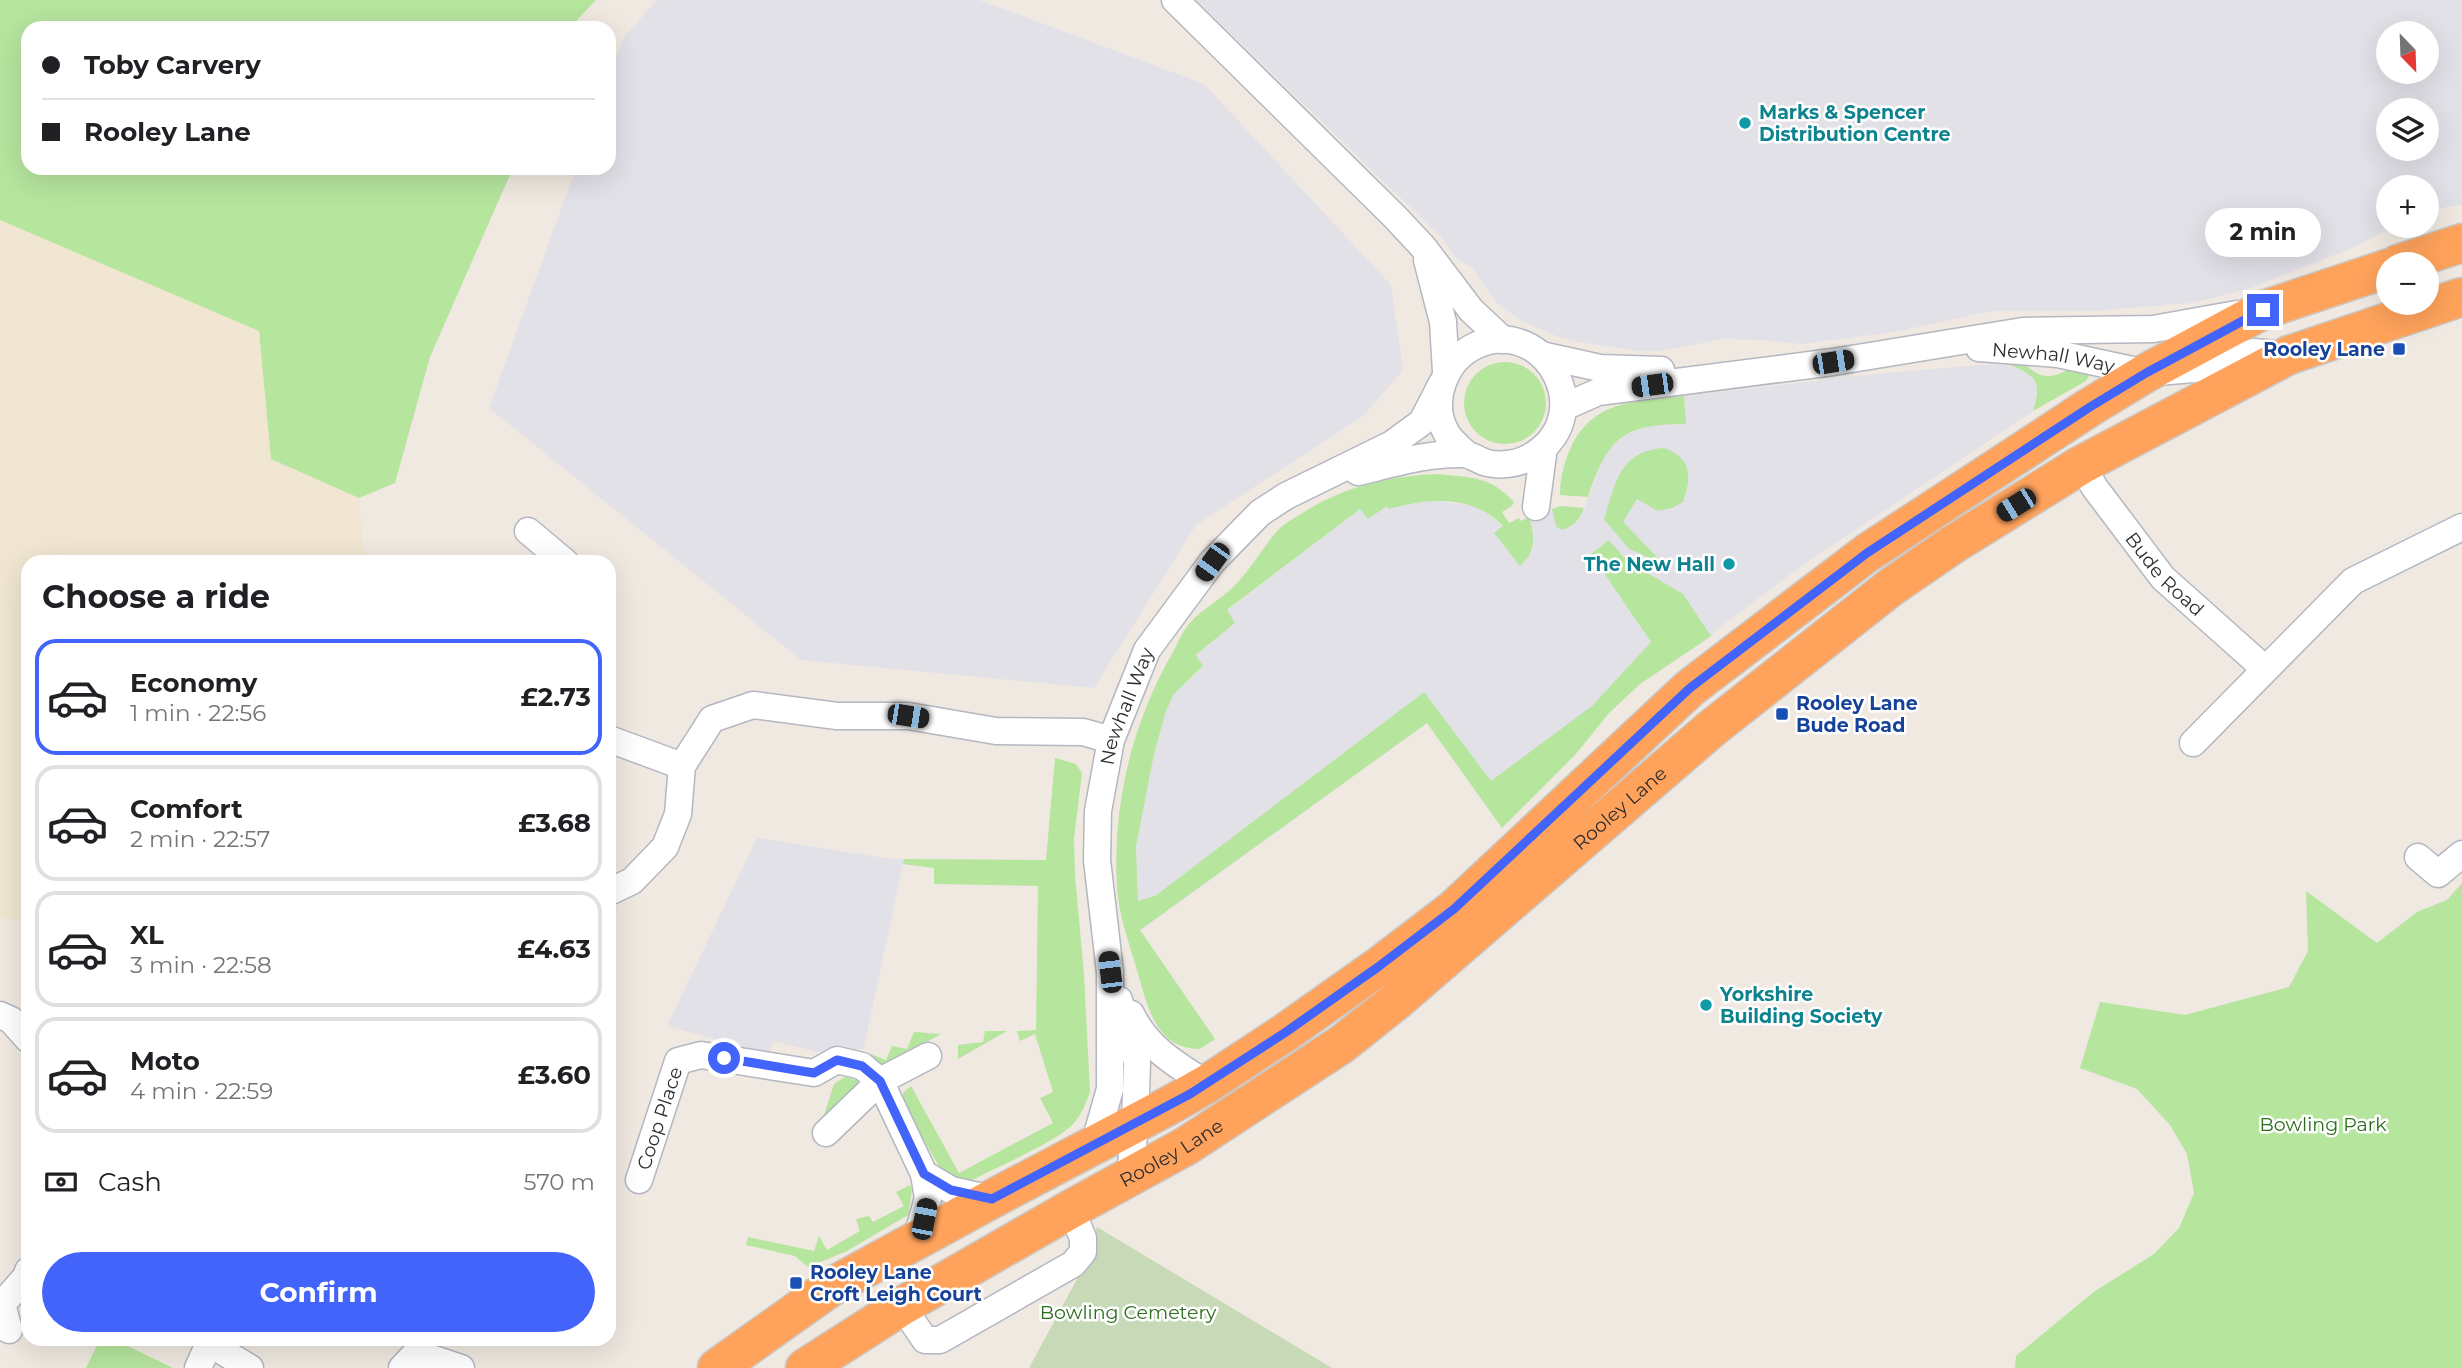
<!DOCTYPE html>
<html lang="en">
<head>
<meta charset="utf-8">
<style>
  :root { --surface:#fff; --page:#f2f2f2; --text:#202124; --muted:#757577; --line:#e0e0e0; --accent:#4264fb }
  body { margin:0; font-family:Montserrat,sans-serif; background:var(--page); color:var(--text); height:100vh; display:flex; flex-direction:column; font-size:26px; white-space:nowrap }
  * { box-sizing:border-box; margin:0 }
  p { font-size:23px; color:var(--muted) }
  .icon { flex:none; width:38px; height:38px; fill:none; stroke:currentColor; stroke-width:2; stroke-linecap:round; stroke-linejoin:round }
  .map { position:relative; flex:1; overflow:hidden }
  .sheet { position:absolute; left:21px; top:555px; width:595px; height:791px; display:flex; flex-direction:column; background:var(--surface); border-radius:21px; box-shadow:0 7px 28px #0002 }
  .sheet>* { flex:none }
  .guide { position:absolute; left:21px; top:21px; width:595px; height:154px; border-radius:21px; box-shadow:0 7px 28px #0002; display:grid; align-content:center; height:154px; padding:0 21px; background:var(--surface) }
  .needle { width:46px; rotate:157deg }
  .tools { position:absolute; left:2376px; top:21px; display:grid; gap:14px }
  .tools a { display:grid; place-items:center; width:63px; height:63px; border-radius:50%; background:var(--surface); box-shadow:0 7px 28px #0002; font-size:35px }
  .end { position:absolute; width:32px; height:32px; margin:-16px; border:9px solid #4264fb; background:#fff; box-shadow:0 0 0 4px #fff }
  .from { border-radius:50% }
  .bubble { position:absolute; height:49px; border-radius:24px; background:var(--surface); box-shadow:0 7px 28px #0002; font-size:23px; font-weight:700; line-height:49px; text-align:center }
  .car { position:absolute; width:21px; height:42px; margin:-21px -10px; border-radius:9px; box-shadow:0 0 5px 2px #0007; background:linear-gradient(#222 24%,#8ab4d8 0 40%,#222 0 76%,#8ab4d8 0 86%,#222 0) }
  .guide b { display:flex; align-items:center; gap:24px; height:66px; font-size:26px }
  .guide b+b { border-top:2px solid var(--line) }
  .guide i { width:18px; height:18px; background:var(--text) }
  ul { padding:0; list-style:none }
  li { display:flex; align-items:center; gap:21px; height:116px; margin:0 14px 10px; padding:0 7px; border:4px solid var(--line); border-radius:21px }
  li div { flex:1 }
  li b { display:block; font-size:26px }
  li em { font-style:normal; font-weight:700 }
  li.on { border-color:var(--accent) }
  li>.icon { width:63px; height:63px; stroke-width:1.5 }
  h2 { padding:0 21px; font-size:32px; line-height:84px }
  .pay { display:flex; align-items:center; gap:18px; height:77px; padding:0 21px; font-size:26px }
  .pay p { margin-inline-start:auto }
  .cta { display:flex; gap:14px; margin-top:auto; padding:14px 21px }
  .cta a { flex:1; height:80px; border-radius:42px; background:var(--accent); color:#fff; font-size:28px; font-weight:700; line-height:80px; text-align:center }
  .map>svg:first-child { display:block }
  .industrial { fill:#e3e1e8; fill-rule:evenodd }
  .education { fill:#f0e6d1 }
  .green { fill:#b6e59e }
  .cemetery { fill:#c8d9b8 }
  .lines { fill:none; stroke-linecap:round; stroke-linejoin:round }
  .street-casing { stroke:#b4b7c1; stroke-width:29 }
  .highway-casing { stroke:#c9c9c9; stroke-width:41 }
  .street { stroke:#fff; stroke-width:26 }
  .highway { stroke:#ffa35c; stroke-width:38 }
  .route { stroke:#4264fb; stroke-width:9 }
  .culture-dot { fill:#0f9aa8; stroke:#fff; stroke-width:2.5 }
  .transit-dot { fill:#1a4fb4; stroke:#fff; stroke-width:2.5 }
  .labels { text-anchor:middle; stroke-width:5; stroke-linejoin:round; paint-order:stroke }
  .culture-label { font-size:19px; font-weight:bold; fill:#0d838f; stroke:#fff; text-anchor:start }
  .transit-label { font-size:19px; font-weight:bold; fill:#164399; stroke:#fff; text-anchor:start }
  .street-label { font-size:19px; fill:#2e2e2e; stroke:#fff }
  .park-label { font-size:19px; fill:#2c6e1b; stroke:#fff }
</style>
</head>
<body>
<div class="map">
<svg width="2462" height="1368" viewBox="0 0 2462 1368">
  <rect width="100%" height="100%" fill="#efe9e1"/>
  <path class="industrial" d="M657,0H979L1204,84L1391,285L1403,370L1363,416L1196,525L1094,688L801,660L489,408L576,168H609V77L623,38Z
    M1196,0H2462V205L2445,207L2427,214V187H2389V226H2395L2350,249L2248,289L2192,303L2095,311H1992L1895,332L1801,344L1763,340L1724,339L1660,351H1638L1578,342L1561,338L1533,326L1520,320L1495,301L1471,266L1459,261L1440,236ZM2389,33H2427V72H2389ZM2389,110H2427V149H2389Z
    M1980,365H2010L2030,374L2035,379L2038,391L2033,411L1800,567L1720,627L1708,639L1640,684L1609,713L1575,755L1502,828L1427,723L1140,931L1136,847L1154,754L1166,710L1174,694L1203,667L1196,656L1235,623L1227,611L1360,509L1435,501L1476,506L1503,526L1495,533L1521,565L1533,549L1534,533L1529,517L1552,509L1556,526L1581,517L1606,452L1626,434L1653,425L1686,424L1684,396L1875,374Z
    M757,838L892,859H904L864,1048L834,1056L773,1041L769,1054L667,1026Z"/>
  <path class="education" d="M0,220L259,331L271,459L359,498L363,547L371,562H28V922L0,918Z"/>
  <path class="green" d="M0,0H596L577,20L574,28H28V168H513L430,357L395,483L359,498L271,459L259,331L0,220Z
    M1464 403a41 41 0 1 1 82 0a41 41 0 1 1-82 0Z
    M2010,365H2026C2040,379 2052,379 2069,369L2086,372L2089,376L2086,381L2033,411C2042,382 2037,376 2010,365Z
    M1684,396L1686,424C1621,424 1608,439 1588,497L1560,495C1560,479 1564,462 1571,447C1594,399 1638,401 1684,396Z
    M1664,448C1692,458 1692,477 1683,502L1672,508L1658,511L1637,499L1623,522L1666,566L1628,548L1604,519C1616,483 1619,451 1664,448Z
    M1437,474C1471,478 1489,475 1514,502L1512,506L1502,512L1509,523L1519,518L1521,521L1529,517C1535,536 1537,551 1520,566L1494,533L1503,526C1472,494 1428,498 1389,509L1387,506L1368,519L1360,509L1227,610L1235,623L1196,655L1203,666L1174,694L1166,711L1154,754L1136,847L1138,901L1155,896L1424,692L1491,781L1592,706L1651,642L1591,554L1609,540L1627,561L1683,594L1711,636L1640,684L1609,713L1575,755L1502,828L1427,723L1140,930L1215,1039L1200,1049C1156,1049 1148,1007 1138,974C1131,948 1121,923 1118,897C1110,813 1131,724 1173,652C1178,643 1182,632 1189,624C1201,609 1223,599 1237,583C1253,566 1265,544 1279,529C1285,523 1294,518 1301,514C1342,487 1389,476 1437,474Z
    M1561,506L1584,508C1580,519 1574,526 1562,530L1556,526L1552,509Z
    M1055,758L1076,764L1082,773L1074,839L1075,875L1084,974L1090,1092C1086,1103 1082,1113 1075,1122C1058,1142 994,1168 968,1182L952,1177L942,1171L905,1109L903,1093L911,1086L959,1173L1053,1123L1040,1098L1053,1092L1035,1034L1020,1041L1017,1031L1036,1030L1038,886L934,884V868L903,864L904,859L1046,860Z
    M2462,883V1368H2015L2016,1356L2095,1291L2154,1254L2179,1228L2194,1193L2187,1154L2170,1125L2137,1089L2080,1068L2100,1002L2185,1015L2289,987L2308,951L2306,891L2377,943L2417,912L2447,900Z
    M985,1031H1007L958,1059V1045L983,1042Z
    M914,1032L941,1034L881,1067L871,1054L886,1060L892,1046L907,1049Z
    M845,1077L857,1080L859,1085L822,1121L834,1084Z
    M910,1185L912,1190L908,1215L847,1251L808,1267L795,1256L746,1245L748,1237L814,1251L819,1236L827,1250L860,1231L856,1219L869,1216L873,1222L904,1206L896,1192Z
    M100,1339H113L173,1368H86Z"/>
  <path class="cemetery" d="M1097,1227L1332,1368H1029L1083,1268Z"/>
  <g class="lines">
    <defs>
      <g id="street">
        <path d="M1175,0L1395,217L1424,248L1471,310L1503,340"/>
        <path d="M1427,260L1443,322L1446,372"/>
        <path id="s1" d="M1979,348L2058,354L2146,373L2205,368L2254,352L2288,355"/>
        <path d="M1541,355L1600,368L1661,370"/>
        <path d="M1564,407L1598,392L1833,362L2023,331L2153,329L2237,314"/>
        <path id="s2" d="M2081,465L2095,488L2163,578L2265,669"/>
        <path d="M1358,472C1392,464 1428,453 1462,454C1471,454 1479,461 1487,463C1500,466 1517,464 1528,458C1602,419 1547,315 1477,345C1445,359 1428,402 1447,434C1451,441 1459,447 1465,453"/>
        <path d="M1536,507L1544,447"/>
        <path d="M528,531L565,562"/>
        <path d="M609,739L682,766"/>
        <path d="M2193,743L2353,581L2462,527"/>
        <path d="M2418,857L2438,874L2462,854"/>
        <path d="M609,892L632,881L665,847L678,814L682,766L712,719L753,705L837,716H908L996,731L1083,732L1111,740"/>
        <path d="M1119,1000L1137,1062L1135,1124L1130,1176"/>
        <path d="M1131,1014C1147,1048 1177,1065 1207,1084"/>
        <path d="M0,1015L11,1020L28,1039"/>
        <path d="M826,1133L880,1081L928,1056"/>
        <path id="s3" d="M1094,1145L1110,1089V972L1097,860L1098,811L1111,740L1147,650L1212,562L1260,513L1286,496L1392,444L1422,422L1442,383"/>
        <path d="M924,1174L951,1190L992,1199"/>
        <path id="s4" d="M639,1180L678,1061L701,1055L814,1073L837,1060L862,1066L880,1081L924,1174L928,1198L916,1241"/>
        <path d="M902,1306L925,1340H940L1073,1264L1083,1252V1238L1071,1209"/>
        <path d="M9,1330L2,1304L26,1277L28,1271"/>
        <path d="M209,1343L250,1368"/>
        <path d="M198,1368L211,1339"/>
        <path d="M402,1368L416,1353L461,1368"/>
      </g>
      <g id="highway">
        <path d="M2398,264L2462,243"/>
        <path d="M717,1368L831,1287L992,1199L1172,1104L1207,1084L1286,1032L1378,967L1454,909L1690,688L1867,553L2090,407L2146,373L2263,310L2389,268"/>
        <path id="s5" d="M805,1368L902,1306L1071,1209L1186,1146L1342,1044L1396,1001L1711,729L1891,587L1952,545L2081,465L2289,355L2462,297"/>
      </g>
    </defs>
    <use href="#street" class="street-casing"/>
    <use href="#highway" class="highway-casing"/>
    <use href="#street" class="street"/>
    <use href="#highway" class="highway"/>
  </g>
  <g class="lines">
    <path class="route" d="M724,1058L814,1073L837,1060L862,1066L880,1081L924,1174L951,1190L992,1199L1190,1094L1286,1032L1378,967L1454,909L1690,688L1867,553L2090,407L2146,373L2263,310"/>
  </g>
  <g class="culture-dot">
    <circle cx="1745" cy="123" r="7"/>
    <circle cx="1729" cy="564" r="7"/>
    <circle cx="1706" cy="1005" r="7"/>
  </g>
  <g class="transit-dot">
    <rect x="2392" y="342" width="14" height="14" rx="3.5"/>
    <rect x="1775" y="707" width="14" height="14" rx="3.5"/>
    <rect x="789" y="1276" width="14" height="14" rx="3.5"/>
  </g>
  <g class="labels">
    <g class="culture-label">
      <text x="1759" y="119">Marks &amp; Spencer<tspan x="1759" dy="22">Distribution Centre</tspan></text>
      <text x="1715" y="571" text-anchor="end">The New Hall</text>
      <text x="1720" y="1001">Yorkshire<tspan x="1720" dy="22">Building Society</tspan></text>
    </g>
    <g class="transit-label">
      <text x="2385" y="356" text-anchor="end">Rooley Lane</text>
      <text x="1796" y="710">Rooley Lane<tspan x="1796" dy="22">Bude Road</tspan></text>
      <text x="810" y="1279">Rooley Lane<tspan x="810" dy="22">Croft Leigh Court</tspan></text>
    </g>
    <g class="street-label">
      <text dy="7" stroke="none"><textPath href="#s1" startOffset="75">Newhall Way</textPath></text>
      <text dy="7" stroke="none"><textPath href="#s2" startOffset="138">Bude Road</textPath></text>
      <text dy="7" stroke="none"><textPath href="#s3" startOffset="446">Newhall Way</textPath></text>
      <text dy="7" stroke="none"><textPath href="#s5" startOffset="992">Rooley Lane</textPath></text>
      <text dy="7" stroke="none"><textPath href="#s4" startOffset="65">Coop Place</textPath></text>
      <text dy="7" stroke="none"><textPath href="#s5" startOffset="425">Rooley Lane</textPath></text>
    </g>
    <g class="park-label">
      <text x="2323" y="1131">Bowling Park</text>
      <text x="1128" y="1319">Bowling Cemetery</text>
    </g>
  </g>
</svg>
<div class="tools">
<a><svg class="needle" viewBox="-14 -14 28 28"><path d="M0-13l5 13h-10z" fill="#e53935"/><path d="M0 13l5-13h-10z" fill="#757577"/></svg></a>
<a><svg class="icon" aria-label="layers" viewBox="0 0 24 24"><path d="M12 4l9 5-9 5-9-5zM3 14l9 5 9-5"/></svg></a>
<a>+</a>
<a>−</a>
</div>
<i class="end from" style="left:724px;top:1058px"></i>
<i class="end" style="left:2263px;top:310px"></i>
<div class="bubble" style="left:2205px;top:208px;width:116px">2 min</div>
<i class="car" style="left:1833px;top:362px;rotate:81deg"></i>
<i class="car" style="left:1652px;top:385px;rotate:262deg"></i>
<i class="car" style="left:2016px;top:505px;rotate:238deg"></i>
<i class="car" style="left:1212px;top:562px;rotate:216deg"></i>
<i class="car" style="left:908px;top:716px;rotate:99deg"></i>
<i class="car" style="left:1110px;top:972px;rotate:353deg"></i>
<i class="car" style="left:924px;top:1219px;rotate:11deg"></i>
<div class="guide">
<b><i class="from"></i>Toby Carvery</b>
<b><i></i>Rooley Lane</b>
</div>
<section class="sheet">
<h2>Choose a ride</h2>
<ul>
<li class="on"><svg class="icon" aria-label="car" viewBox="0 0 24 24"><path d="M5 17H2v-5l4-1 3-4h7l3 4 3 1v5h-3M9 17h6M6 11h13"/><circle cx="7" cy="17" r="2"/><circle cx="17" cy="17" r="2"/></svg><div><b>Economy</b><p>1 min · 22:56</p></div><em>£2.73</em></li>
<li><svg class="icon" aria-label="car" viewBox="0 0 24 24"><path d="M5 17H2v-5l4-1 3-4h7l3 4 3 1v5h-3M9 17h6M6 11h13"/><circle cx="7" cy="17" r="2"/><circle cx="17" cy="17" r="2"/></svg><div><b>Comfort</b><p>2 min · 22:57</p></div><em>£3.68</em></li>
<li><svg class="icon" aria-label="car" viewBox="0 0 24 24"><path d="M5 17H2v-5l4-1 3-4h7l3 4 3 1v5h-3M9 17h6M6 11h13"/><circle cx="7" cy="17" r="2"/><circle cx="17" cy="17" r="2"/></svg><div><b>XL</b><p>3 min · 22:58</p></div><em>£4.63</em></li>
<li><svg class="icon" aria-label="car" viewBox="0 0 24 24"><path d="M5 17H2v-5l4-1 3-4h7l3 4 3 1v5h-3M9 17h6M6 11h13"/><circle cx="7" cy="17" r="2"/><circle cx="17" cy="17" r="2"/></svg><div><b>Moto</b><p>4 min · 22:59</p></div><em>£3.60</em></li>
</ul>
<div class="pay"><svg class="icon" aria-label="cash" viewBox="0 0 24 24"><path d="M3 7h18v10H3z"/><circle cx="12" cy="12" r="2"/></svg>Cash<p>570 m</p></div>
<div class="cta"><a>Confirm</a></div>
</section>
</div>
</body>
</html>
